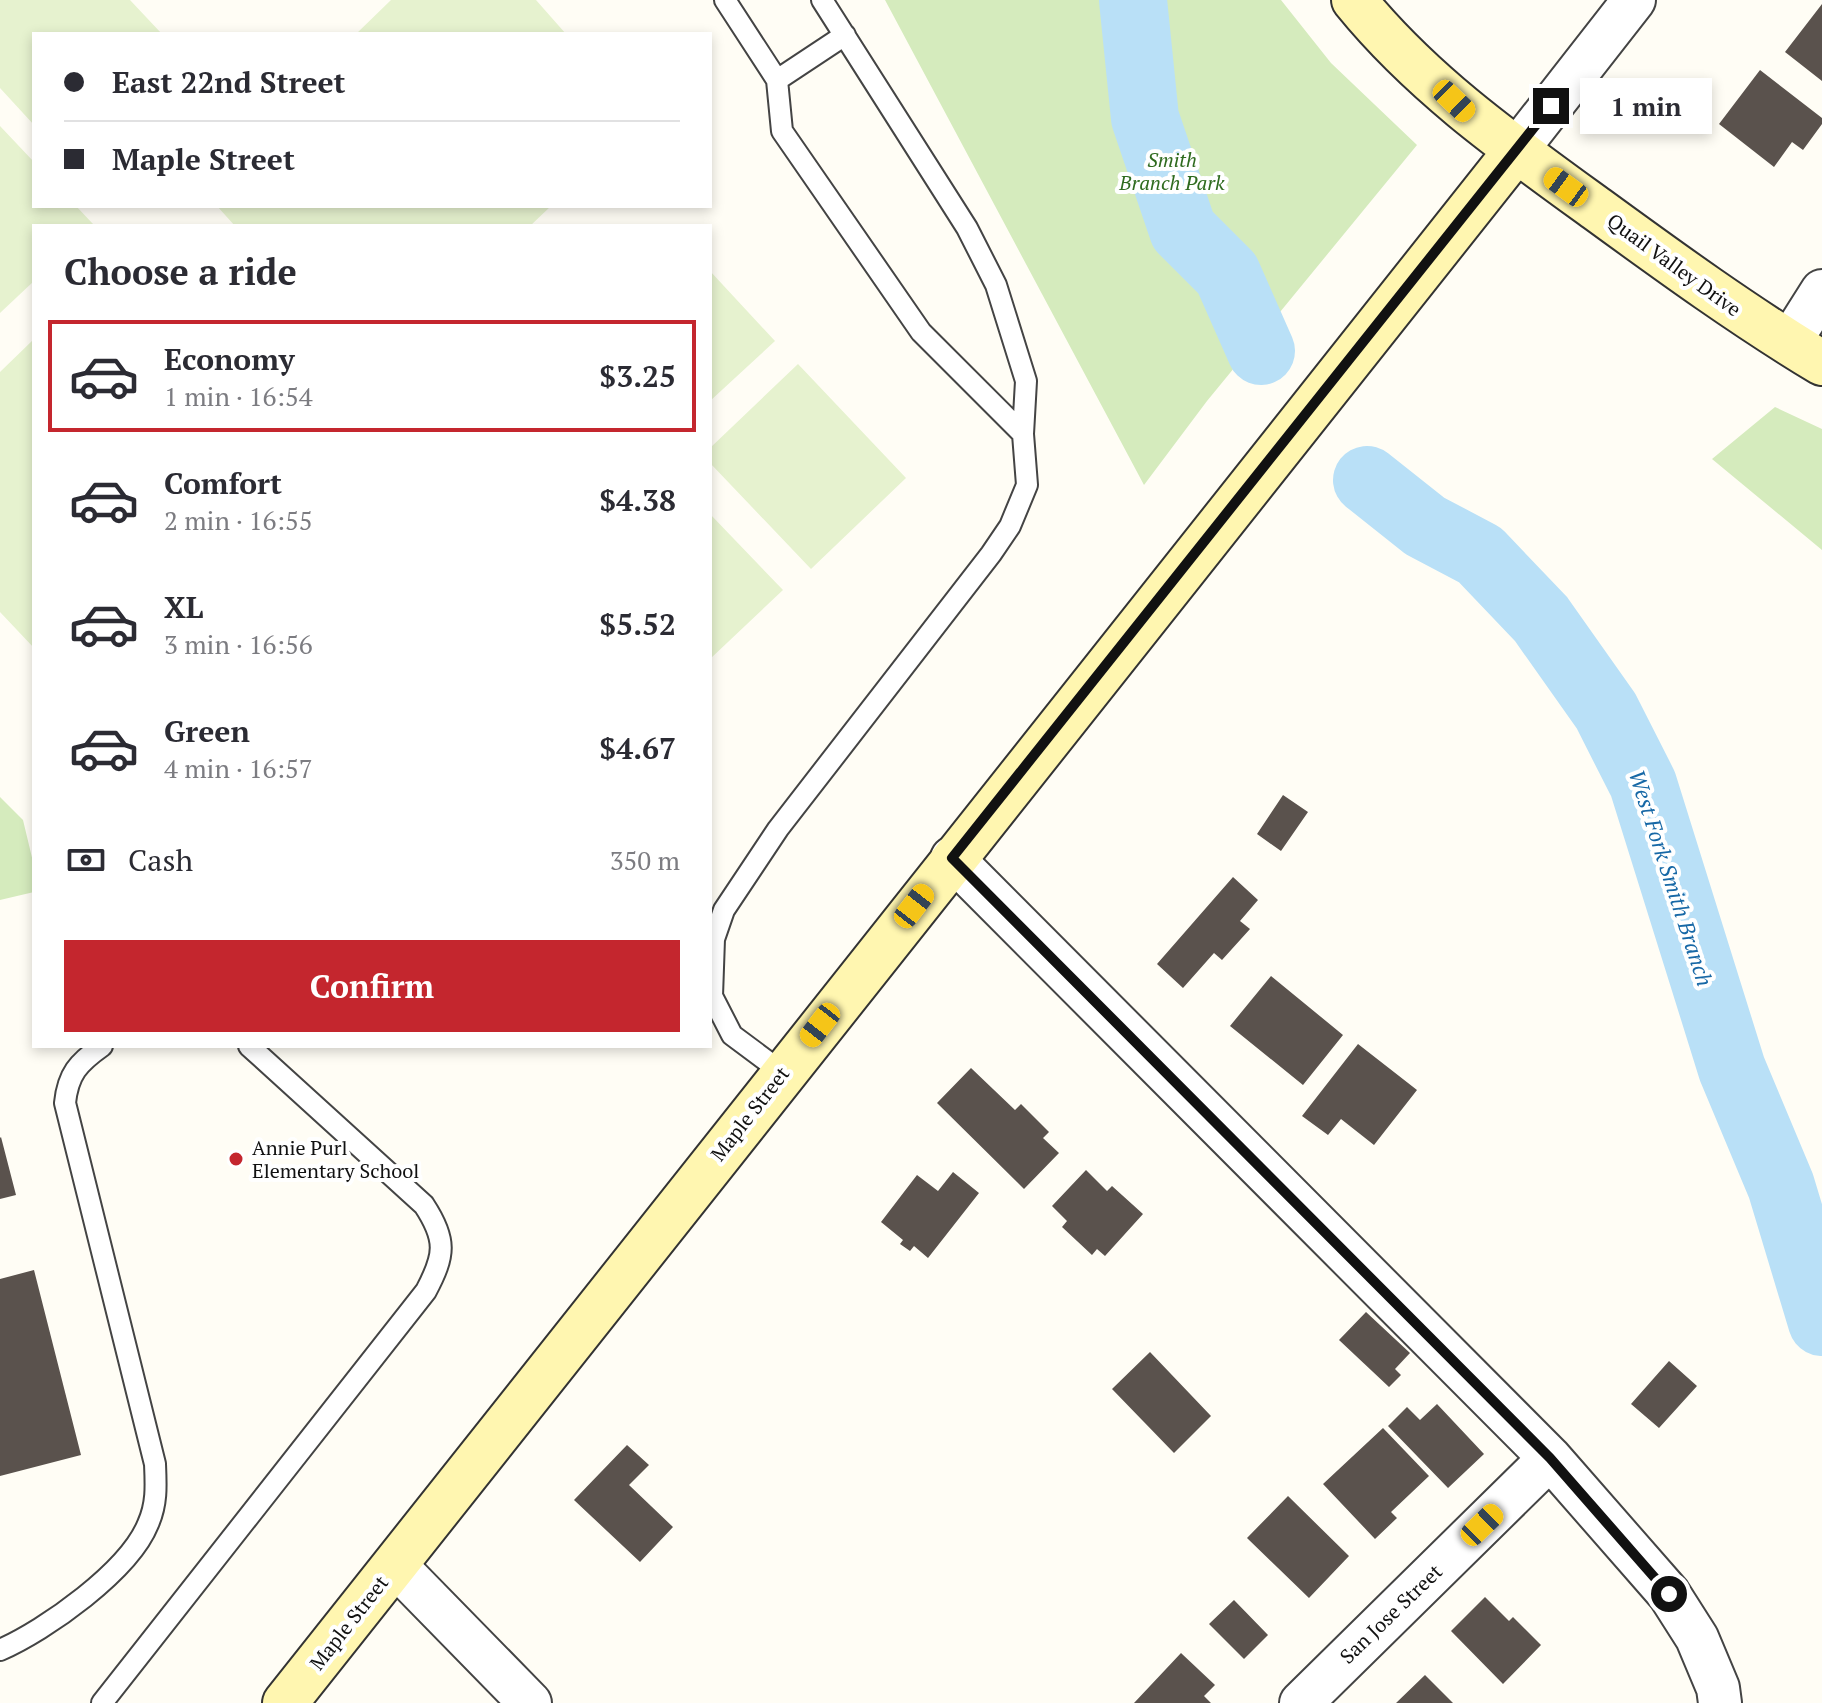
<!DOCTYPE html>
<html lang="en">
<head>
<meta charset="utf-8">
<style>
  :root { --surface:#fff; --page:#f2f2f3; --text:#2b2b33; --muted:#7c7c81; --line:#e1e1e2; --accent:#c4262e }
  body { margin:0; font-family:"PT Serif",serif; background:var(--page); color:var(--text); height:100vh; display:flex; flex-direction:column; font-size:30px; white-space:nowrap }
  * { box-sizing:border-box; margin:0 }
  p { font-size:26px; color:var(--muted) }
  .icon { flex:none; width:44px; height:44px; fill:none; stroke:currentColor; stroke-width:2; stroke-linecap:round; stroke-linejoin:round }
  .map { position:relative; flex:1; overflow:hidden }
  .panel { position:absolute; left:32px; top:224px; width:680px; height:824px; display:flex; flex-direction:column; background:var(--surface); border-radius:0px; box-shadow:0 4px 12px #0003 }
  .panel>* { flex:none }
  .top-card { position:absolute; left:32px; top:32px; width:680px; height:176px; border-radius:0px; box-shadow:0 4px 12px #0003; display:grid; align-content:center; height:176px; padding:0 32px; background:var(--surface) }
  .end { position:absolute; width:36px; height:36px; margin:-18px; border:10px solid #111; background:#fff; box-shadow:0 0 0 4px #fff }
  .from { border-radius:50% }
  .bubble { position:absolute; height:56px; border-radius:0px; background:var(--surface); box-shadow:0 4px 12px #0003; font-size:26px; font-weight:700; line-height:56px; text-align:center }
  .car { position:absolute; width:24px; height:48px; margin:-24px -12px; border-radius:10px; box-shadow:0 0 6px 2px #0007; background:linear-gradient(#f5c518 24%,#345 0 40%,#f5c518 0 76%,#345 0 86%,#f5c518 0) }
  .top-card b { display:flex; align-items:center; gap:28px; height:76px; font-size:30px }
  .top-card b+b { border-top:2px solid var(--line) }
  .top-card i { width:20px; height:20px; background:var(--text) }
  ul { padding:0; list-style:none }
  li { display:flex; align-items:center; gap:24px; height:112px; margin:0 16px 12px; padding:0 16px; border:4px solid transparent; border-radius:0px }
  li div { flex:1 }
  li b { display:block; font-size:30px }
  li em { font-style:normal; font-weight:700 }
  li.current { border-color:var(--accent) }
  li>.icon { width:72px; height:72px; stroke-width:1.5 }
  h2 { padding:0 32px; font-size:36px; line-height:96px }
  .pay { display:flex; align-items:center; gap:20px; height:88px; padding:0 32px; font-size:30px }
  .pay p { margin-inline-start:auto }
  .cta { display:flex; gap:16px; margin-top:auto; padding:16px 32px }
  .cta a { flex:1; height:92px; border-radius:0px; background:var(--accent); color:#fff; font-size:32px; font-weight:700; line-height:92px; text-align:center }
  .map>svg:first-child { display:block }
  .green { fill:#d5ebbd }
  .pitch { fill:#e6f2cf }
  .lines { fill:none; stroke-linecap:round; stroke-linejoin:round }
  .river { stroke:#b9e0f7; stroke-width:68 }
  .building { fill:#5a524d }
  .lane-casing { stroke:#444; stroke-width:24 }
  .street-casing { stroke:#444; stroke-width:46 }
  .secondary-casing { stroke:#333; stroke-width:48 }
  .lane { stroke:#fff; stroke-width:20 }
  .street { stroke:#fff; stroke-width:42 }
  .secondary { stroke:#fff6b0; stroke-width:44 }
  .route { stroke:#111; stroke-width:10 }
  .poi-dot { fill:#c4262e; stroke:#fff; stroke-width:3 }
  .labels { text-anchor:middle; stroke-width:8; stroke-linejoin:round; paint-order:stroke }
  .park-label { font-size:20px; font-style:italic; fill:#2f6b1f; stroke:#fff }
  .street-label { font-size:20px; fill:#111; stroke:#fff }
  .poi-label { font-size:20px; fill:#111; stroke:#fff; text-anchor:start }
  .water-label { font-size:22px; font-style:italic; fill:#1768a6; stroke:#fff }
</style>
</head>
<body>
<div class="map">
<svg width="1822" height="1703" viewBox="0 0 1822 1703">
  <rect width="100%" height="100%" fill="#fffdf5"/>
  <path class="green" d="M885,0H1281L1331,63L1417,145L1207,401L1144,485Z
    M1775,407L1822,429V550L1712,459Z
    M0,797L23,820L34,866V892L0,900Z"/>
  <path class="pitch" d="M0,0H130L162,34H34V125L0,88Z
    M391,0H536L566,34H356Z
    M0,126L34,162V206H76L93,224L34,226V281L0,313Z
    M217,206H551L530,226H235Z
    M710,271L775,341L710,401Z
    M34,339V648L0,612V372Z
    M798,364L906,478L811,569L710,463V448Z
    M710,514L783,590L710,659Z"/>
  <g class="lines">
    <path class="river" d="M1133,0L1145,118L1183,230L1227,274L1261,351
      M1367,480L1425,526L1480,555L1541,619L1606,711L1643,784L1732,1069L1781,1186L1822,1322"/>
  </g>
  <path class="building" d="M1822,4V81L1785,52Z
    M1760,70L1822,118V124L1803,150L1792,142L1774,167L1719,124Z
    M1283,795L1308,812L1281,851L1257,834Z
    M1233,877L1258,900L1240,921L1250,929L1222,960L1214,953L1183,988L1157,964Z
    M1271,976L1343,1035L1303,1085L1230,1026Z
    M1358,1044L1417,1090L1374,1145L1341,1119L1328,1135L1302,1116Z
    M971,1068L1015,1110L1021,1104L1049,1132L1043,1138L1059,1153L1024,1189L937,1103Z
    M1,1137L16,1195L0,1199V1138Z
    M1086,1170L1107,1191L1112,1186L1143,1214L1105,1256L1097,1249L1092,1255L1062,1227L1067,1221L1052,1206Z
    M953,1172L979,1193L928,1258L914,1246L910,1251L900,1244L903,1240L881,1222L917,1175L938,1191Z
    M34,1270L81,1455L0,1476V1279Z
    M1366,1312L1410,1353L1395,1369L1401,1375L1389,1387L1339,1340Z
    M1150,1352L1211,1416L1174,1453L1112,1389Z
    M1669,1361L1697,1386L1659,1428L1631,1404Z
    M1437,1404L1484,1454L1448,1488L1388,1426L1407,1407L1420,1420Z
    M1383,1428L1429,1476L1391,1512L1397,1518L1375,1539L1323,1484Z
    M627,1445L649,1465L629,1485L673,1527L640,1562L574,1500Z
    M1288,1496L1349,1556L1309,1598L1247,1538Z
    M1485,1597L1509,1621L1513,1617L1541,1645L1503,1684L1451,1631Z
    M1234,1600L1268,1635L1244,1659L1209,1624Z
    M1181,1653L1215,1685L1204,1696L1211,1703H1134Z
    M1425,1675L1453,1703H1396Z"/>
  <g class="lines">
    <defs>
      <path id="lane" d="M725,0L777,80L782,131L921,332L1023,434
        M777,80L845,35
        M783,1073L732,1035L712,996L714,939L724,910L778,829L991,554L1010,526L1027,485L1023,434L1026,381L996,285L967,228L822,0
        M0,1650C46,1630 129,1571 148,1524C157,1504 156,1486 155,1464L65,1103C68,1074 78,1063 102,1046
        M102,1703L426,1291C445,1255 447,1240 424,1205L249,1046"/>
      <path id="street" d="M1516,151L1634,0
        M1789,343L1822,291
        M952,858L1550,1458L1669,1594L1697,1638L1718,1688L1720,1703
        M395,1565L530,1703
        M1301,1703L1550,1458"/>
      <path id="secondary" d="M1354,0C1422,84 1510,146 1597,209C1671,263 1744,316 1822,363
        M285,1703L1516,151"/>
    </defs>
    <use href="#lane" class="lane-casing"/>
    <use href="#street" class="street-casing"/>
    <use href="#secondary" class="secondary-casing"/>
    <use href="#lane" class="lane"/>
    <use href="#street" class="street"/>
    <use href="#secondary" class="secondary"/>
  </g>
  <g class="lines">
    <path class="route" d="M1551,106L952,858L1550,1458L1669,1594"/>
  </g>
  <circle class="poi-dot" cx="236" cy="1159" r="8"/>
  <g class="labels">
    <g class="park-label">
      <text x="1172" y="167">Smith<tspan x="1172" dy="23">Branch Park</tspan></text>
    </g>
    <g class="street-label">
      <text transform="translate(1674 265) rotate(36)" y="7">Quail Valley Drive</text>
      <text transform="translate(750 1114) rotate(-52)" y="7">Maple Street</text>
      <text transform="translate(1391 1614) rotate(-44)" y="7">San Jose Street</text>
      <text transform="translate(349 1623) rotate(-52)" y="7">Maple Street</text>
    </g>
    <g class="poi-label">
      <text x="252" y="1155">Annie Purl<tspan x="252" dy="23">Elementary School</tspan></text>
    </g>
    <g class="water-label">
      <text transform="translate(1671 878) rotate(72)" y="8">West Fork Smith Branch</text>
    </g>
  </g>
</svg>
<i class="end from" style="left:1669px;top:1594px"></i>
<i class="end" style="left:1551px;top:106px"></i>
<div class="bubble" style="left:1580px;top:78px;width:132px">1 min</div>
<i class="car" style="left:1454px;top:101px;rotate:134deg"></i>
<i class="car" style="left:1566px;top:187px;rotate:306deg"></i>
<i class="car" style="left:914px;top:906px;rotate:38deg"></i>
<i class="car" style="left:820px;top:1025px;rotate:218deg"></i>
<i class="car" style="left:1482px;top:1525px;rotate:46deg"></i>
<div class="top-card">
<b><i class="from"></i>East 22nd Street</b>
<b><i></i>Maple Street</b>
</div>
<section class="panel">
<h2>Choose a ride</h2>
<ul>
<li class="current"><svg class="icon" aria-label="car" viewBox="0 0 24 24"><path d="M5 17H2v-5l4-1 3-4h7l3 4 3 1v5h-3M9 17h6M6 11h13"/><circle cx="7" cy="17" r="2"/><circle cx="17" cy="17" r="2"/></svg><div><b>Economy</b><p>1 min · 16:54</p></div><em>$3.25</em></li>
<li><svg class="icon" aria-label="car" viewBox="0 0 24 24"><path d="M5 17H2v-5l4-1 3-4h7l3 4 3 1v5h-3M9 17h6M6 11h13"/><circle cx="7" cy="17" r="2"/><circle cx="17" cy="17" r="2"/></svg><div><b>Comfort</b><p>2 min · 16:55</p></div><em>$4.38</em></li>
<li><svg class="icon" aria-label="car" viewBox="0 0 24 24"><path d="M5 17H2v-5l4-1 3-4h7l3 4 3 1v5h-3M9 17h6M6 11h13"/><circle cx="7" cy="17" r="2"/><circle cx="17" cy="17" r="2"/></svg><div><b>XL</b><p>3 min · 16:56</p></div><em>$5.52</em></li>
<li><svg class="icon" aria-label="car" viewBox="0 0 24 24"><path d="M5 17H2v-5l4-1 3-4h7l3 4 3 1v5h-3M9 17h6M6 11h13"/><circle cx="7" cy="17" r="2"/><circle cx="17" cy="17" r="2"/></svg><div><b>Green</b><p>4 min · 16:57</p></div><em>$4.67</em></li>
</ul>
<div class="pay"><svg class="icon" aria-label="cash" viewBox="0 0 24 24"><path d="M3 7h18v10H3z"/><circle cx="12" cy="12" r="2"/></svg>Cash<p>350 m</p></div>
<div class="cta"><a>Confirm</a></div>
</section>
</div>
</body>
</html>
